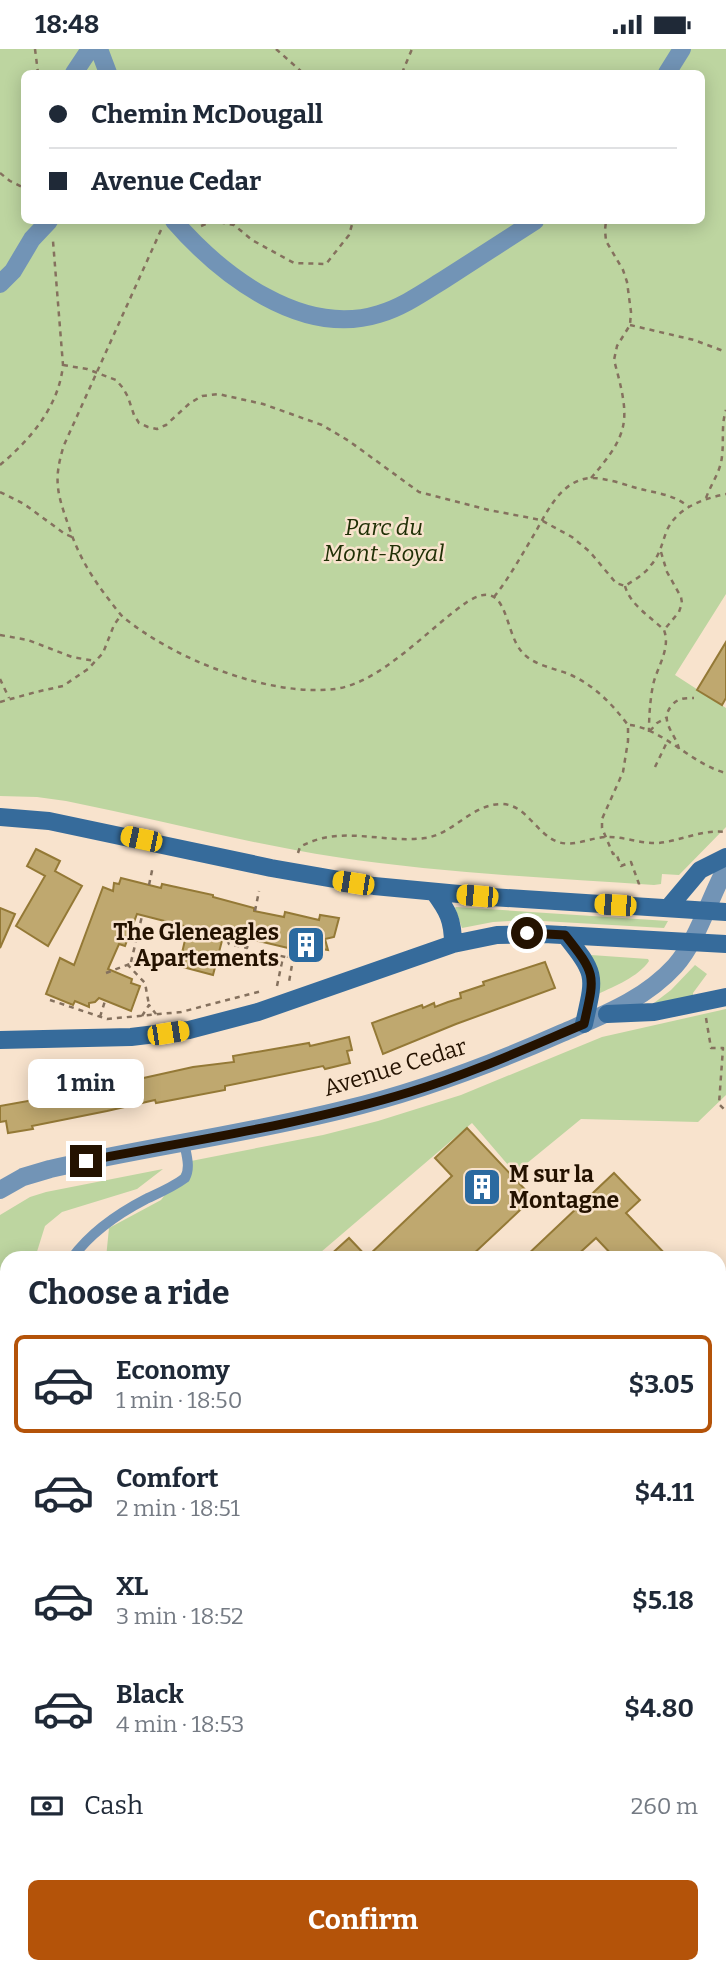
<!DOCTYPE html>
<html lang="en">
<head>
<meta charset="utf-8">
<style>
  :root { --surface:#fff; --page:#f2f2f3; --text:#1f2937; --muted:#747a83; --line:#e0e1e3; --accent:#b45309 }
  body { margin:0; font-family:Bitter,serif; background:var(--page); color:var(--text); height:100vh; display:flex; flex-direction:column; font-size:26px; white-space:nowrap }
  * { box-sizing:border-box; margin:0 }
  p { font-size:23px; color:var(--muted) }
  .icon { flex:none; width:38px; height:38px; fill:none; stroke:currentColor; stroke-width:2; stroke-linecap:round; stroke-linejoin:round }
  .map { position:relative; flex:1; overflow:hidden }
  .drawer { position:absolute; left:0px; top:1202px; width:726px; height:723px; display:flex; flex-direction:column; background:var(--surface); border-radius:21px 21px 0 0; box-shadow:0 4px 18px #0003 }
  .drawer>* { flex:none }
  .hud { position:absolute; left:21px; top:21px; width:684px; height:154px; border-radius:10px; box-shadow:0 4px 18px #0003; display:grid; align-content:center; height:154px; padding:0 28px; background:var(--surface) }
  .end { position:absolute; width:32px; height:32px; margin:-16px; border:9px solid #241200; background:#fff; box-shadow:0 0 0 4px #fff }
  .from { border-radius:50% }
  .bubble { position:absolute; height:49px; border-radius:10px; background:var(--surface); box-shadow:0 4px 18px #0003; font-size:23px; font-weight:700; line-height:49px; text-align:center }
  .car { position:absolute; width:21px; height:42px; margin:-21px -10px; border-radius:9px; box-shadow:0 0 5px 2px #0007; background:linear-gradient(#f5c518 24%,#345 0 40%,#f5c518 0 76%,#345 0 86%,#f5c518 0) }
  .hud b { display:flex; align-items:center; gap:24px; height:66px; font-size:26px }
  .hud b+b { border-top:2px solid var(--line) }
  .hud i { width:18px; height:18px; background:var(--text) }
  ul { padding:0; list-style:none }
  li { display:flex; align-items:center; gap:21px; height:98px; margin:0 14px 10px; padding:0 14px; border:4px solid transparent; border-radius:10px }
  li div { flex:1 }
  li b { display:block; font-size:26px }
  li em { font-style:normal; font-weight:700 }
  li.current { border-color:var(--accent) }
  li>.icon { width:63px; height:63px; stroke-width:1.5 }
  h2 { padding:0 28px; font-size:32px; line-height:84px }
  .pay { display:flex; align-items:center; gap:18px; height:77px; padding:0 28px; font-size:26px }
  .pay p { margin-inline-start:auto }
  .cta { display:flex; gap:14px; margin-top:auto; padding:14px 28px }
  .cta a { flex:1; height:80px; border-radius:10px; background:var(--accent); color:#fff; font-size:28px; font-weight:700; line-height:80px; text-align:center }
  .status { display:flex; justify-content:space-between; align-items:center; height:49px; padding:0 35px; background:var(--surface); direction:ltr }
  .status svg { height:19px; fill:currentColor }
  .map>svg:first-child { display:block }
  .green { fill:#bdd5a0; fill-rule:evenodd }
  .building { fill:#bfa86f; stroke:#947936; stroke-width:2 }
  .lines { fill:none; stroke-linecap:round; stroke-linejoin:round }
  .path { stroke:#85715e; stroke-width:2.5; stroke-dasharray:5 5; stroke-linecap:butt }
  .lane { stroke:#7294b6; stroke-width:10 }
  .street { stroke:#7294b6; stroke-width:18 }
  .secondary { stroke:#366b9b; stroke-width:18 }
  .route { stroke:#241200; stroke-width:9 }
  .labels { text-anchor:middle; stroke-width:5; stroke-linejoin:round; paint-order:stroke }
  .park-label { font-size:23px; font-style:italic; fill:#203006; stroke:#f8e3cd }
  .poi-label { font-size:23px; font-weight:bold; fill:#241200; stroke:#f8e3cd; text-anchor:end }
  .street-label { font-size:23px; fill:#241200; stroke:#f8e3cd }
</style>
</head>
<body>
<div class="status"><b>18:48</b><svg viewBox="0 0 49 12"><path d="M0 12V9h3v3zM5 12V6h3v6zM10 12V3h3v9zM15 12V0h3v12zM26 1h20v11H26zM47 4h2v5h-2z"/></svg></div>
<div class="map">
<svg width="726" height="1924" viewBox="0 0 726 1924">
  <rect width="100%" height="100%" fill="#f8e3cd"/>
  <path class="green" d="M0,0H726V545L675,626L726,659V778L679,826L662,825L661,835L654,836C548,829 442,824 336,808C245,794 156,770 66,752L37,748L0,747ZM24,24H702V172H24Z
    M456,858L668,872L664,879L525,871L493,873L462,879L455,859Z
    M591,906L648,910L649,912C638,928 615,937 598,945L599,925Z
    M695,916L707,925L693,944V948L654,954L671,941Z
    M726,960V1046L698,1073L581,1070L515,1124L472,1074L314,1209H106L109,1179L161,1151L191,1112L323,1086L378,1072L461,1046L602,988Z
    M163,1120L137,1140L62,1163L45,1177L35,1209H7V1326L0,1318V1166L30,1148L46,1143Z
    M726,1256V1394L719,1398V1261Z"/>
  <path class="building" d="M726,593V649L722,656L697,641Z
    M36,800L60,812L55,822L82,837L48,897L16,877L45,827L27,817Z
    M121,829L161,839L162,835L213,846V848L254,859V862L284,868L285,863L319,871L320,866L339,869L334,888L325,890L328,901L302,897L301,902L224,884L213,926L179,917L188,878L137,865L125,897L119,895L108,920L132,930L131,934L140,937L131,962L99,949L95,953L89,954V958L75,952L73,956L46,945L60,909L74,916L103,838L113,842L114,834L119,835Z
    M0,859L15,865L0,899Z
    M545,913L555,939L456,975L383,1005L372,974L422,956L423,959L434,954L435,958L448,953L461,949L460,944L484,936L483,933Z
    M349,988L352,1001L347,1002L350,1014L325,1020L323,1017L250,1032L225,1037V1041L156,1054L155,1051L107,1062L32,1077L33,1080L8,1084L6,1072L0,1073V1057L123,1035V1032L139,1029V1030L193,1018L234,1013L233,1007L309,994L310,997Z
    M467,1079L533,1149L469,1209H327L349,1189L367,1208L452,1127L435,1109Z
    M614,1124L640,1151L626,1164L669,1209H615L596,1189L574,1209H524Z"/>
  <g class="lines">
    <path class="path" d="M35,0L38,24
      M276,0L303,24
      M402,24L412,0
      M0,124L10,132L24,139
      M201,177L214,172L234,176L252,191L294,214L326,215L349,186L353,172
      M161,181L64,396C53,431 57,444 69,478C78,506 92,529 110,552C114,557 118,563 123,568C174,610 269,648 335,640C381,634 429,579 467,553C509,526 503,582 522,603C534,617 555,619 571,626C595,637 612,655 628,676V692L623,723L602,770V779L613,805L616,804L621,817L631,813L639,835V839
      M630,276L694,291L726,303
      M63,316L87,320L116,331L123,339L128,348L134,366L139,374L148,378L157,380L166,376L190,354L202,347L218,345L263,355L322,376L349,392L419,443L489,461L541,471L550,476L572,488L590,503L616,534L625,537C634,531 645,525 651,516C660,506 662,494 667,481C678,458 703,450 726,445
      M0,416C31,390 59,357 63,316L53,192
      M591,429C631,383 630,370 614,311L617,297L630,276L631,263L627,233L623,221L606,192L605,181L606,172
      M0,443L24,455L65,485L72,488
      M706,449C711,435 721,422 722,407C724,392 721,376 726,361
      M661,503L667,523L681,548L682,554L679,563L664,581
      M625,537C630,556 651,568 664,581C671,600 657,618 653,636C650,652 649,667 649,683
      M494,548C509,529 520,509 532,489C546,466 559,431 591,429C605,429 620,434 633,438C653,444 672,444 689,458
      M0,586L28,591L72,608L95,612
      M0,630L9,649
      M0,653L36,643L63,637L88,620L103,604L114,576L121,566
      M630,676C663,680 693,716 726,724
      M650,682L657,674L666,669
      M679,700C676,685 658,672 672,656C678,649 685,649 694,649
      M655,718L667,693
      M298,804L300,798C340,775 383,795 425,789C454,785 471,755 502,755C527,756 536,785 558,793C574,798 590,789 605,788C623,787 640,795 658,794C681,792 702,780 726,783
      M149,836L153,817
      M255,862L259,842
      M227,891L229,895L247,899L250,889
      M261,902L293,910L289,933
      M288,909L290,900
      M131,913L142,867
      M127,915L145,934L149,956
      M106,924L140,911
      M277,937L283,908
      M50,951L107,970L181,963L262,942
      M142,967L149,956L156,965
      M100,968L105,952
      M706,969L711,999H723L719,1055L726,1062"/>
    <path class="lane" d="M72,1209C91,1183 117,1165 146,1150C159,1144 173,1138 185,1129C191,1118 186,1105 184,1093
      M719,1848L726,1844
      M613,1924L621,1918"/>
    <path class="street" d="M99,0L108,24
      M74,24L90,0
      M667,24L682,0
      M174,172C221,226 302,289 379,265C403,258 424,243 445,230C475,211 505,191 535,172
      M0,235L13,222L32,190L49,172
      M0,1141L23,1128L50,1120C147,1098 245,1085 342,1061C418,1043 490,1016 562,984C603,966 644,951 675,917C698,891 709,850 726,819
      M0,1347L7,1355
      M0,1408L7,1399
      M719,1420L726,1416
      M719,1655L726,1650
      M0,1733L7,1718
      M0,1822L7,1834
      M275,1924L278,1918
      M485,1924L489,1918"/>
    <path class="secondary" d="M0,768L49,772L271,819L374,837L491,848L726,863
      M434,843C448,862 453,871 453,895
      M668,859L700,821L726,808
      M565,886C597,926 595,926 584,975
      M607,965L654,963L726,948
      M0,991L131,988L189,981L258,963L453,895L497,886L544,885L726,895"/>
  </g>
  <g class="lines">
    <path class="route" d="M86,1112C194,1091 305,1075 410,1043C470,1025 527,999 584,975C595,926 597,926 565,886L527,884"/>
  </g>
  <defs>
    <symbol id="building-square" viewBox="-11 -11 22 22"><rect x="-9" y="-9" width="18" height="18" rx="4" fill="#2b6aa0" stroke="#f8e3cd"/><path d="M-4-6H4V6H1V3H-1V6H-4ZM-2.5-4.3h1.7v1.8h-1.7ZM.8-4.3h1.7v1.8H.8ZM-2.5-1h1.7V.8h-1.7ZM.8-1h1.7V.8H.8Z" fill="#fff"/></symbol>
  </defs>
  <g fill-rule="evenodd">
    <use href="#building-square" x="284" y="874" width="44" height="44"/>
    <use href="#building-square" x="460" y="1116" width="44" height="44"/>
  </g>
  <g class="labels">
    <g class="park-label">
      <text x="384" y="486">Parc du<tspan x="384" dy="26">Mont-Royal</tspan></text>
    </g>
    <g class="poi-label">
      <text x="279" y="891">The Gleneagles<tspan x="279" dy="26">Apartements</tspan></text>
      <text x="509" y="1133" text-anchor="start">M sur la<tspan x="509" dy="26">Montagne</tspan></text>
    </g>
    <g class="street-label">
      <text transform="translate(395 1018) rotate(-17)" y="8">Avenue Cedar</text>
    </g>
  </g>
</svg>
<i class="end from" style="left:527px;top:884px"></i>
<i class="end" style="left:86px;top:1112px"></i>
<div class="bubble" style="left:28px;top:1010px;width:116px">1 min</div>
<i class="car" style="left:141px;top:790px;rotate:282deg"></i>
<i class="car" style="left:353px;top:834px;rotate:279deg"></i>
<i class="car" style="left:477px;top:847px;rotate:275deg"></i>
<i class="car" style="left:615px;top:856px;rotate:274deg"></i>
<i class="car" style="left:168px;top:984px;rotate:81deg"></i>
<div class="hud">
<b><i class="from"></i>Chemin McDougall</b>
<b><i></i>Avenue Cedar</b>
</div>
<section class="drawer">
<h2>Choose a ride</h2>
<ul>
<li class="current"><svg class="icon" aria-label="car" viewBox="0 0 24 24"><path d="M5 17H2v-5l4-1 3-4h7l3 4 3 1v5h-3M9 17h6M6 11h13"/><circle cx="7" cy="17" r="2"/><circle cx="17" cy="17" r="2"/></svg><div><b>Economy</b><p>1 min · 18:50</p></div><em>$3.05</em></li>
<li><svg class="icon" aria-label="car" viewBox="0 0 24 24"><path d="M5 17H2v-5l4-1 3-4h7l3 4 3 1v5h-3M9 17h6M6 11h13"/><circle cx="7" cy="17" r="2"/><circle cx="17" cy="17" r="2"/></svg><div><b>Comfort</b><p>2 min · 18:51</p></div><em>$4.11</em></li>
<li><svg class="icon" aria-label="car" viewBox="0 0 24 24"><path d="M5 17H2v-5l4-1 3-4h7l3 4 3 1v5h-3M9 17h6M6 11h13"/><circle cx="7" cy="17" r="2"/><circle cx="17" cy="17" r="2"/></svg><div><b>XL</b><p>3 min · 18:52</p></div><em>$5.18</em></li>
<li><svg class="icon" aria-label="car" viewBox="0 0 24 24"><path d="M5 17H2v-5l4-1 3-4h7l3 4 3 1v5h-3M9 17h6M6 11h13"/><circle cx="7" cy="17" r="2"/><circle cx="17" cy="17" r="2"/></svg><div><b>Black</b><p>4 min · 18:53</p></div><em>$4.80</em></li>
</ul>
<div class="pay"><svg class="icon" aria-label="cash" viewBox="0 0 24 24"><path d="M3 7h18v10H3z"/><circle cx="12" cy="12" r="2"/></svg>Cash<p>260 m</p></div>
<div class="cta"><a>Confirm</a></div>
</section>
</div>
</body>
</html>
